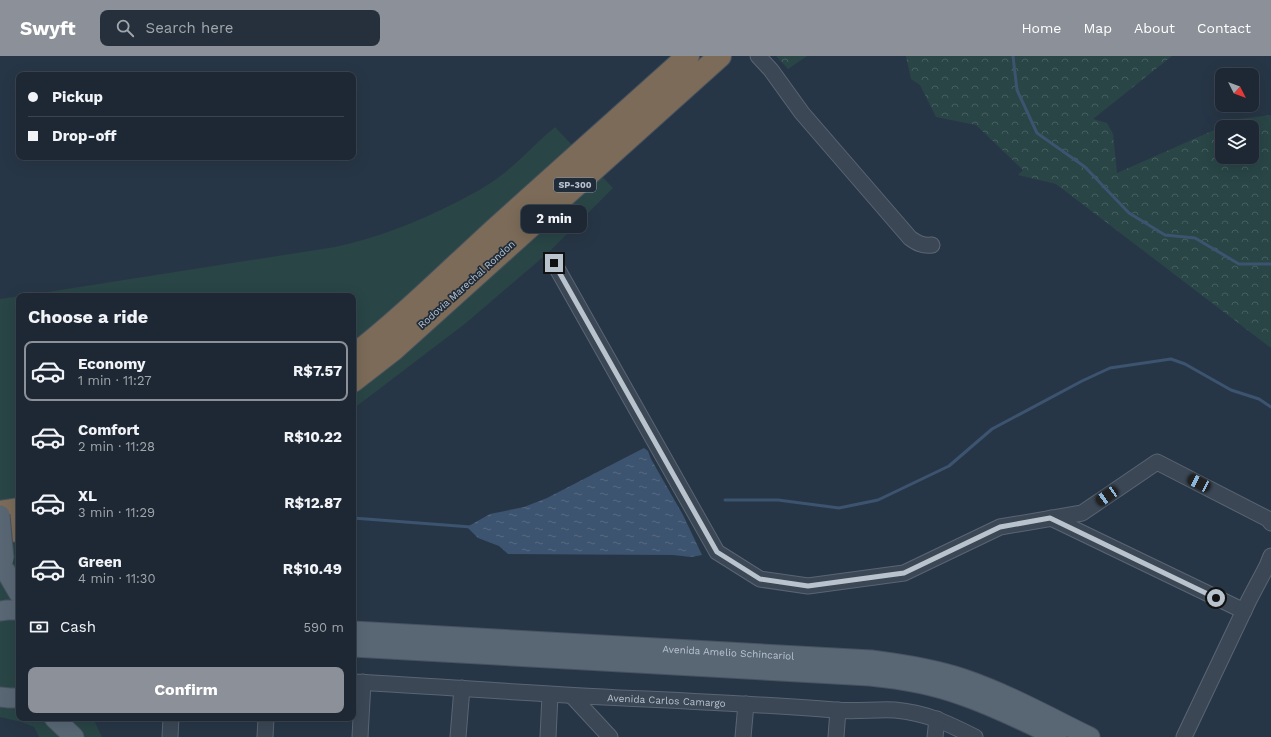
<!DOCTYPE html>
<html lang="en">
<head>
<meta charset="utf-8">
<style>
  :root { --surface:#1d2834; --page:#25303c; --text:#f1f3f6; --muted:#a0a6ac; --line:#3b444f; --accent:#8c9099 }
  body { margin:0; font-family:"Work Sans",sans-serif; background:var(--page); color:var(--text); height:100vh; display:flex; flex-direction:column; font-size:15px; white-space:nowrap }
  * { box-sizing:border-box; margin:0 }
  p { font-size:13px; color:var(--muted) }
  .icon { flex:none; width:22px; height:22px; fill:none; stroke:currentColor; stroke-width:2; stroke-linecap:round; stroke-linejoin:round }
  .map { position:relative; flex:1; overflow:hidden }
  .drawer { position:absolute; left:16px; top:237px; width:340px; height:428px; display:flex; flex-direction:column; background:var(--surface); border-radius:8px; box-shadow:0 4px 16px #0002,0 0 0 1px var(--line) }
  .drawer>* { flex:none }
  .hud { position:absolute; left:16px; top:16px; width:340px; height:88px; border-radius:8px; box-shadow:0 4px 16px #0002,0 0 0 1px var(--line); display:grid; align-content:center; height:88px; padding:0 12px; background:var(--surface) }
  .needle { width:26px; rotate:132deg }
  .fabs { position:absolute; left:1215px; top:12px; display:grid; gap:8px }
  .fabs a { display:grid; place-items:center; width:44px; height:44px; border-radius:8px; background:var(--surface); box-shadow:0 4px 16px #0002,0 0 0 1px var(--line); font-size:20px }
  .end { position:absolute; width:18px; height:18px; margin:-9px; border:5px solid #b9c3ce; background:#111; box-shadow:0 0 0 2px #111 }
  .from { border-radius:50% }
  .bubble { position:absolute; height:28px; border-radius:8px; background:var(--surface); box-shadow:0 4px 16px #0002,0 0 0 1px var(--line); font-size:13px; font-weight:700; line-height:28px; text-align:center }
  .car { position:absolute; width:12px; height:24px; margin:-12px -6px; border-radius:5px; box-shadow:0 0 3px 1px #0007; background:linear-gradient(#222 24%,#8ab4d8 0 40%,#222 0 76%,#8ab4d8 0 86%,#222 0) }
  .hud b { display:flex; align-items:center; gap:14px; height:38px; font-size:15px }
  .hud b+b { border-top:1px solid var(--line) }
  .hud i { width:10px; height:10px; background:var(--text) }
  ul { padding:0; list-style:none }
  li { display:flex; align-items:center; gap:12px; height:60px; margin:0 8px 6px; padding:0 4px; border:2px solid transparent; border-radius:8px }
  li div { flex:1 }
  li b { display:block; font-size:15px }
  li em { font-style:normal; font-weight:700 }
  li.current { border-color:var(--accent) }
  li>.icon { width:36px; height:36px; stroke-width:1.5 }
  h2 { padding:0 12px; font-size:18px; line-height:48px }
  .pay { display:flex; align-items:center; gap:10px; height:44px; padding:0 12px; font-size:15px }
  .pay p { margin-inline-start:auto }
  .cta { display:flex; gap:8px; margin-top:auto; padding:8px 12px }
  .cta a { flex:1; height:46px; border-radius:8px; background:var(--accent); color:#fff; font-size:16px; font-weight:700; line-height:46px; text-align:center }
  header { display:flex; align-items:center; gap:24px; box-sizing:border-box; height:56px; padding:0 20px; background:var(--accent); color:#fff }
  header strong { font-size:19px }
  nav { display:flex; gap:22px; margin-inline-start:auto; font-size:14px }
  .search { width:280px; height:36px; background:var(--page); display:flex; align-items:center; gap:10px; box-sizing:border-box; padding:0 14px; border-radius:8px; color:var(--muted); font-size:15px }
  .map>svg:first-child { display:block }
  .grass { fill:#294546 }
  .forest { fill:url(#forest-crowns); fill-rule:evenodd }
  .water { fill:url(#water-ripples) }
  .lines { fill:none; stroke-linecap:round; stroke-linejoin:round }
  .stream { stroke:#3c546f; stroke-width:3 }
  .minor-casing { stroke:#5a6572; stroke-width:17 }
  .major-casing { stroke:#485361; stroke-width:21 }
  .highway-casing { stroke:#46525f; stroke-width:24 }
  .minor { stroke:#3b4755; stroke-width:15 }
  .major { stroke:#596775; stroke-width:19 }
  .highway { stroke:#7b6b58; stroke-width:22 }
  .major-bridge-casing { stroke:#485361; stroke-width:21; stroke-linecap:butt }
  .major-bridge { stroke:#596775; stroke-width:19 }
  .route { stroke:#b9c3ce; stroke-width:5 }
  .labels { text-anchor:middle; stroke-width:3.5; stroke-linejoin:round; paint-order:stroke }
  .shield { fill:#202c3a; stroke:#8b96a2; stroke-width:1 }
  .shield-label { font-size:9px; font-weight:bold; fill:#b9c3ce }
  .street-label { font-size:10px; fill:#b9c3ce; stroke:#202c3a }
</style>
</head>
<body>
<header>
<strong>Swyft</strong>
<div class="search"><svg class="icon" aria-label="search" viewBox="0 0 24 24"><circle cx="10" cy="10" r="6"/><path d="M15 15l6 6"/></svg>Search here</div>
<nav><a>Home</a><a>Map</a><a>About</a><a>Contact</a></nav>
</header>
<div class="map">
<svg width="1271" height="681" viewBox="0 0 1271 681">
  <defs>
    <pattern id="forest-crowns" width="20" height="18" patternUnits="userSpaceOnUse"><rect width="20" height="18" fill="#294546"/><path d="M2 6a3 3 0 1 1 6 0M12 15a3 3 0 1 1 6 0" fill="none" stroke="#465e60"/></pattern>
    <pattern id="water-ripples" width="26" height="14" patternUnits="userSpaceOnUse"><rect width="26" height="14" fill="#3c546f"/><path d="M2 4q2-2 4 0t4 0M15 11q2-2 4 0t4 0" fill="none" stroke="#566b82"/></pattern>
  </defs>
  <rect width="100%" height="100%" fill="#273646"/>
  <path class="grass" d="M555,71L613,132L549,196L466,267L353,353V240H22L335,191C377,182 417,166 455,147C472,138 488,130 503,118C521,104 537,86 555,71Z
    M19,240V662H93L102,681H39L34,671L21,666L0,661V243Z"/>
  <path class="forest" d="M776,0H807L788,13Z
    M906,0H1172L1093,63L1107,67L1113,78L1117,117L1239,63L1271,59V292L1056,128L1018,119L1023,114L976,69L936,61L920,29L911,23ZM1222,71H1252V101H1222Z"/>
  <path class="water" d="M644,392L648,395L651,403L683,459L702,499L691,501L673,499L508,498L499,490L478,482L467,471L490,458L524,451L547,442Z"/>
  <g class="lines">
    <path class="stream" d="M1013,0L1017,34L1037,77L1085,111L1129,157L1165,179L1195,182L1239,208H1271
      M725,444H778L839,452L878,444L949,410L992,373L1082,325L1110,312L1171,303L1185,308L1231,334L1259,343L1271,351
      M353,462L471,471"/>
    <defs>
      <g id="minor">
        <path d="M758,0L771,14L802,57L910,182C917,187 922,190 932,189"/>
        <path d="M554,207L717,496L760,523L808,530L904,517L1000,471L1082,457L1157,406L1268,463L1271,467"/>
        <path d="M1051,462L1244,555"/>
        <path id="s1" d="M353,626C451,631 548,639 646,643C709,646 772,649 835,654C855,656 875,653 895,654C927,657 947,667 975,681"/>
        <path d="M572,640L610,681"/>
        <path d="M170,681L171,662"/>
        <path d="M265,681L266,662"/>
        <path d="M360,681L363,626"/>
        <path d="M458,681L462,632"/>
        <path d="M548,681L550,639"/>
        <path d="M743,681L746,648"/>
        <path d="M836,681L838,654"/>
        <path d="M935,681L937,663"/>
        <path d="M1184,681L1249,544L1267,510L1271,500"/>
      </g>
      <g id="major">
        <path d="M5,514L19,538"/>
        <path d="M0,555L7,554H19"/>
        <path id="s2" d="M353,575L871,604C903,608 934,613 964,623C1008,638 1049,661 1090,681"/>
        <path d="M353,591L870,620C901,623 931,628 961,639C994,650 1025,666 1057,681"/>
        <path d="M0,641L9,642H19"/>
        <path d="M54,662L74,681"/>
      </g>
      <path id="highway" d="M353,300C403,261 448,216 495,173C559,115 624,58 688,0
        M353,325L393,294L413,276L720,0
        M0,456L19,453
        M0,476L19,474"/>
    </defs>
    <use href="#minor" class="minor-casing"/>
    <use href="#major" class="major-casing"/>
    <use href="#highway" class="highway-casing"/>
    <use href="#minor" class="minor"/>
    <use href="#major" class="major"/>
    <use href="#highway" class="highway"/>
    <defs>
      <path id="major-bridge" d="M0,459L4,503"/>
    </defs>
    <use href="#major-bridge" class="major-bridge-casing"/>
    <use href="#major-bridge" class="major-bridge"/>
  </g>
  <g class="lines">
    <path class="route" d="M554,207L717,496L760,523L808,530L904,517L1000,471L1050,462L1216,542"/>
  </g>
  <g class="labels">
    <rect class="shield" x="554" y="122" width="42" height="14" rx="3"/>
    <g class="shield-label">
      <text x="575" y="132">SP-300</text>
    </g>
    <g class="street-label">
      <text transform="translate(466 228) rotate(-42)" y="4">Rodovia Marechal Rondon</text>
      <text dy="4" stroke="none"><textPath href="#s2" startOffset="376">Avenida Amelio Schincariol</textPath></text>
      <text dy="4" stroke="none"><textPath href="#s1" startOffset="314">Avenida Carlos Camargo</textPath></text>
    </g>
  </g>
</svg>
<div class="fabs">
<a><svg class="needle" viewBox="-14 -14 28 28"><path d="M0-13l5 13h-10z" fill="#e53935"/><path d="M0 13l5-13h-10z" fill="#a0a6ac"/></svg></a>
<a><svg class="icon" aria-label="layers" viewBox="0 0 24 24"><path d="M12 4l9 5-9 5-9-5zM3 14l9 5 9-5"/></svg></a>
</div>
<i class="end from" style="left:1216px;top:542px"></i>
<i class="end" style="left:554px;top:207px"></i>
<div class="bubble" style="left:521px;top:149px;width:66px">2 min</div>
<i class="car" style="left:1199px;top:427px;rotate:297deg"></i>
<i class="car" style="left:1107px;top:440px;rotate:236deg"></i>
<div class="hud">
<b><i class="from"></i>Pickup</b>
<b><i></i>Drop-off</b>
</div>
<section class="drawer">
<h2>Choose a ride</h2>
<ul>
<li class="current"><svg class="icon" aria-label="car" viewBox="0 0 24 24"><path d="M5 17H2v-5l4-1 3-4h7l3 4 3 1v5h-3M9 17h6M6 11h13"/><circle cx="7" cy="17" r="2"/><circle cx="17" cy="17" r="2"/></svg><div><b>Economy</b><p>1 min · 11:27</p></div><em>R$7.57</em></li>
<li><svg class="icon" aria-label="car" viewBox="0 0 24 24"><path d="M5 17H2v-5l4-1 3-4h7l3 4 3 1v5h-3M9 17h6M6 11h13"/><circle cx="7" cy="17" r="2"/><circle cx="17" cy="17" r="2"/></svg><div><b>Comfort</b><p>2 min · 11:28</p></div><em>R$10.22</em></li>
<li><svg class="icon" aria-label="car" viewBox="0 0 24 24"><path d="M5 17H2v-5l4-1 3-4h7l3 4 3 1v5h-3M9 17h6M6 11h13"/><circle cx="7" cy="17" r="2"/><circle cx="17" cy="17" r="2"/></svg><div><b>XL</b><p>3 min · 11:29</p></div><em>R$12.87</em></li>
<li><svg class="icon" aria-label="car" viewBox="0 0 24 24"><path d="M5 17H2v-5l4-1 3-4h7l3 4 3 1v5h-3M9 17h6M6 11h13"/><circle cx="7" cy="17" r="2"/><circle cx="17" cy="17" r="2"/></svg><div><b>Green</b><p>4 min · 11:30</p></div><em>R$10.49</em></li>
</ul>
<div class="pay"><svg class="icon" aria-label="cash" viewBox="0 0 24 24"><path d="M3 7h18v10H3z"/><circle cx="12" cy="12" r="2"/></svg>Cash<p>590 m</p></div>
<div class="cta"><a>Confirm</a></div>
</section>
</div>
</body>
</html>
